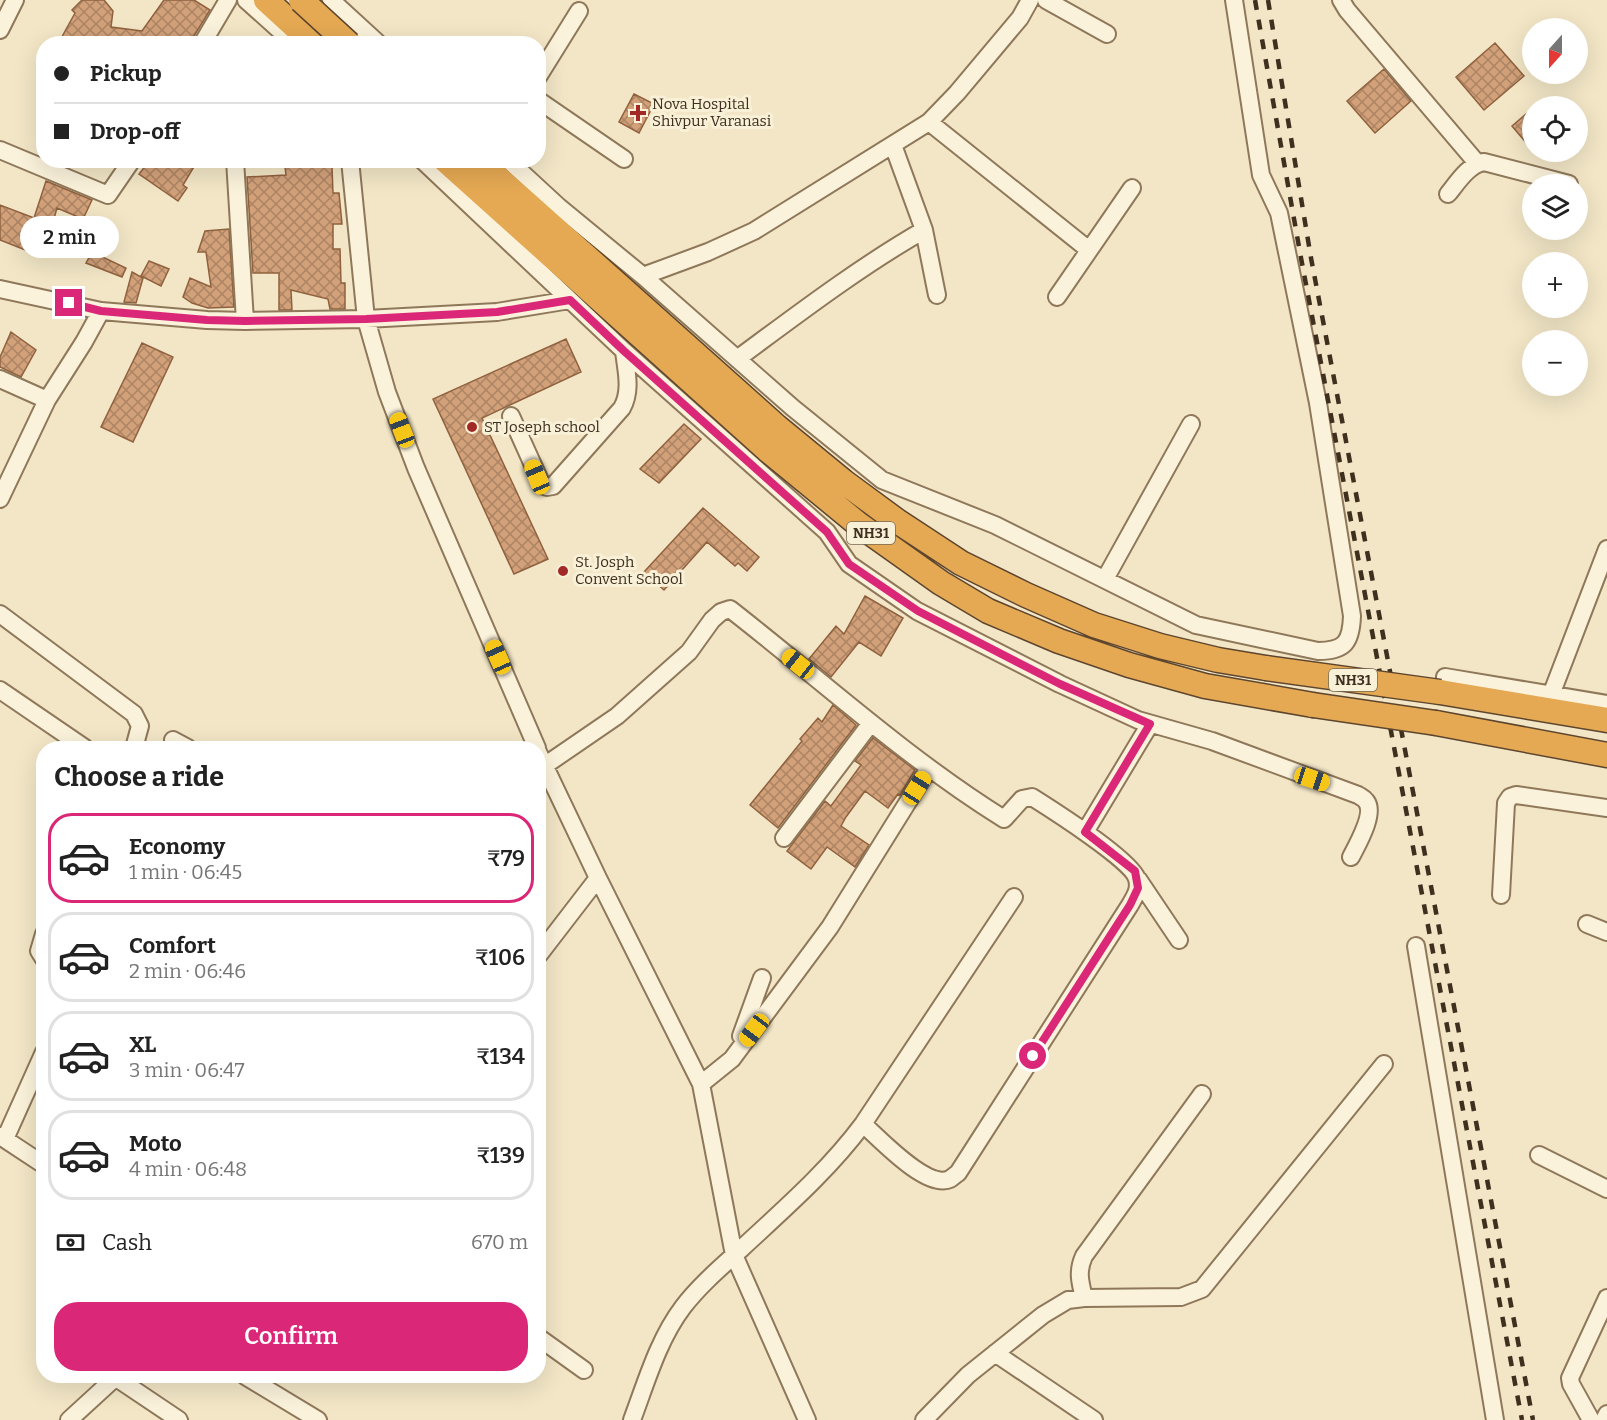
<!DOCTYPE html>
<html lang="en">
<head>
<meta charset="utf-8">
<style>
  :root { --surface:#fff; --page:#f6f6f6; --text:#222; --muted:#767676; --line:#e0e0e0; --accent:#db2777 }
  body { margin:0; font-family:Bitter,serif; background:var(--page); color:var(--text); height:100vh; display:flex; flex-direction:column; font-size:22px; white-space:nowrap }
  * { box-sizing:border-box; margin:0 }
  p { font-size:20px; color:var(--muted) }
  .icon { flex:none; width:33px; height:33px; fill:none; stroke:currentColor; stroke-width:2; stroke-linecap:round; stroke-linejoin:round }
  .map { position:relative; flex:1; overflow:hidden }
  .sheet { position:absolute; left:36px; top:741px; width:510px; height:642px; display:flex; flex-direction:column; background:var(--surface); border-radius:24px; box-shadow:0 6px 24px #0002 }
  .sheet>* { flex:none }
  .hud { position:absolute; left:36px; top:36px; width:510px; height:132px; border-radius:24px; box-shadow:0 6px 24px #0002; display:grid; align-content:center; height:132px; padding:0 18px; background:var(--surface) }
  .needle { width:39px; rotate:201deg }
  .tools { position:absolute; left:1522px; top:18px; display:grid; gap:12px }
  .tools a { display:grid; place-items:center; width:66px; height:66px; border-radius:50%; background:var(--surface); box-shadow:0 6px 24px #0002; font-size:30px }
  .end { position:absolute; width:27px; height:27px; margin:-14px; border:8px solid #db2777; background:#fff; box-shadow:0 0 0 3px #fff }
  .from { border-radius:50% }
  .bubble { position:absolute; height:42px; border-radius:21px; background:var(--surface); box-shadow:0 6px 24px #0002; font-size:20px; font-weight:600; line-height:42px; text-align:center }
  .car { position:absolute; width:18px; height:36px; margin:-18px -9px; border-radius:8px; box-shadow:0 0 4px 2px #0007; background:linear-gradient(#f5c518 24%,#345 0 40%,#f5c518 0 76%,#345 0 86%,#f5c518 0) }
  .hud b { display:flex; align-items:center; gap:21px; height:57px; font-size:22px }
  .hud b+b { border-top:2px solid var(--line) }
  .hud i { width:15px; height:15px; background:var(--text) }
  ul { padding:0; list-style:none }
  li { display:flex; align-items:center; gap:18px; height:90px; margin:0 12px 9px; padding:0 6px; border:3px solid var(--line); border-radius:24px }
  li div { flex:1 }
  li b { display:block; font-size:22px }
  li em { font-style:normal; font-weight:600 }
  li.current { border-color:var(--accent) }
  li>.icon { width:54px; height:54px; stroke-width:1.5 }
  h2 { padding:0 18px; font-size:27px; line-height:72px }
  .pay { display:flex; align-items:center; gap:15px; height:66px; padding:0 18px; font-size:22px }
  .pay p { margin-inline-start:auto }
  .action { display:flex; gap:12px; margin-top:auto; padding:12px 18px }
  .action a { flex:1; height:69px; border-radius:24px; background:var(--accent); color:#fff; font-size:24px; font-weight:600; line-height:69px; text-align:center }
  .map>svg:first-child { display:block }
  .building { fill:url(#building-cross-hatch); stroke:#90613e; stroke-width:1.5 }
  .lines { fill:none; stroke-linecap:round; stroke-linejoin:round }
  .minor-casing { stroke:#8f785a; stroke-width:20 }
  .highway-casing { stroke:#5d452e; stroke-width:27 }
  .minor { stroke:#fbf2db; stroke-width:16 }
  .highway { stroke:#e5a953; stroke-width:24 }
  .rail { stroke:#3e2f1f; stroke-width:4.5; stroke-dasharray:10 10; stroke-linecap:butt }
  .highway-bridge-casing { stroke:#5d452e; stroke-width:27; stroke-linecap:butt }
  .highway-bridge { stroke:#e5a953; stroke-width:24 }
  .route { stroke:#db2777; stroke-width:8 }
  .poi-dot { fill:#a22926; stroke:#f8f0d7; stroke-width:2 }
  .labels { text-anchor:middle; stroke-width:6; stroke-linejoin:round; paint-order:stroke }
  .shield { fill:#f8f0d7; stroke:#766956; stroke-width:1.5 }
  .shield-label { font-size:14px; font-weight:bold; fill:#3e2f1f }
  .poi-label { font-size:15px; fill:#3e2f1f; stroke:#f8f0d7; text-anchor:start }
</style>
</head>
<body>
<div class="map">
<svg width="1607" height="1420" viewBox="0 0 1607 1420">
  <defs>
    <pattern id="building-cross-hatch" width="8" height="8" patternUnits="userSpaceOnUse" patternTransform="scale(1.5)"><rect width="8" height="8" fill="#d2a17a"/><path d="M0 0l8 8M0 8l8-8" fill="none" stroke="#ac8463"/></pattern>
  </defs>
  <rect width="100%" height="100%" fill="#f2e6c6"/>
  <path class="building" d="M82,0H104L113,11L111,27L142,31L164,0H194L210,10L189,44H58L75,13L72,10Z
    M1495,43L1524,76L1484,110L1456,77Z
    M1384,69L1411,101L1375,133L1347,101Z
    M634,94L654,104L639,133L619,122Z
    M1533,108V151L1512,126Z
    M150,160H198L183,185L187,188L178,201L139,174Z
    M285,167H332L333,193H339L342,224H333V249H340L341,283H345V309H330L328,299L291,290L292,310H279V273H253L247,177L286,175Z
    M46,181L92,200L83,219L57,208L43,257L0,240V205L34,218Z
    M229,229L234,307L208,308L192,303L183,297L190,278L211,287L206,252H198L205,231Z
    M92,252L126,268L122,277L86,263Z
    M149,261L169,269L161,286L141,276Z
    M132,272L143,278L136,303L124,302Z
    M11,332L36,350L21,377L0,367V357Z
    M566,339L581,372L482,418L548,559L514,574L433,399Z
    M142,343L173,357L133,442L101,427Z
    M684,424L701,439L659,483L640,469Z
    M703,508L759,557L747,571L738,563L735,566L707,542L664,590L644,572Z
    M865,596L903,618L881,656L859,642L831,677L809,659L836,626L844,634Z
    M833,705L856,725L778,828L750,805L802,741L800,739L818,718L822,722Z
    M873,738L915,770L900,795L898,794L888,808L865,791L846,817L841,826L869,845L855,867L827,847L811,869L787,851L825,801L831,806L861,765L855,761Z"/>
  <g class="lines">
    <defs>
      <path id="minor" d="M246,0L295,44
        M331,0L379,44
        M1046,0L1107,34
        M1341,0L1347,10L1477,163
        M0,30L15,0
        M202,44L228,0
        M538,77L579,11
        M538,100L624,159
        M929,122L1089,250
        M893,145L924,230L937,295
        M0,150L108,195L132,160
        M235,160L245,321
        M350,160L366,319L387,392L416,468L537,748
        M422,160L624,351L827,532L849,564L917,611L1060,684L1138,720L1212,741L1358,795C1361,797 1364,798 1366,801C1376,813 1357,845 1351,857
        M508,160L559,207L643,276L793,408L882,480L995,525L1196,625L1318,651C1345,651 1351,642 1352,616L1318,403L1279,213L1261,175L1234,0
        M1448,194C1457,183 1469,164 1484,162L1569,184
        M643,276L708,252L754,231L929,122L957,93L1020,18L1030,0
        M0,289L101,311L207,320L245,321L366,319L497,312L570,300
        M1057,297L1132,188
        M737,359C798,314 858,268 924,230
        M0,379L47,400
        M511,416L542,485L547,487L553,486L622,408C632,390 626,370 624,351
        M0,499L47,400L84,342L101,311
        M1105,579L1191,424
        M0,614L134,714L140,726L134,748
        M1445,677L1607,704
        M0,690L85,748
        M1551,695L1607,549
        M173,740L188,748
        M538,752L598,878L701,1084L734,1255L807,1420
        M544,766L617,716L689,652L712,620L721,612L730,609C820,679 906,758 1004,819L1022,799L1032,797C1051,809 1133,861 1137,879C1140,889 1135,896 1130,905L958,1173C955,1175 953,1177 950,1179C927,1190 880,1139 863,1124
        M1085,832L1150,724
        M784,838L871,723
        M1138,879L1179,940
        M1501,895L1506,803L1510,797L1516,795L1607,808
        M1587,924L1607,932
        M44,934L39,951L44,959
        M1416,946L1495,1420
        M538,956L598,878
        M741,1036L762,978
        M701,1084L732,1059L830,927L929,768
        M0,1136L44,1165
        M5,1139L44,1052
        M1539,1155L1607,1189
        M1084,1298C1080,1282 1077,1271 1084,1256L1202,1094
        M538,1337L584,1370
        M995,1353L1094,1420
        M245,1376L318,1420
        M115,1377L179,1420
        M69,1420L117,1376
        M632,1420C646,1383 658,1340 683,1307C699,1286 721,1267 741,1249C784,1209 828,1171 863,1124L1014,897
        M924,1420L968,1375L1043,1315L1068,1300L1084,1298L1181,1297L1202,1289L1384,1064
        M1591,1420L1571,1384L1570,1378L1607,1298
        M1604,1420L1607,1414"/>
      <path id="highway" d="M266,0L314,44
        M445,160L769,451L858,524L941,583L988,611L1059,641L1129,665L1205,686L1313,705
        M478,160L777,427L844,482L897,521L961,563L1026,595L1094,625L1160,646L1218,660L1266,668
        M1440,692L1607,720
        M1436,723L1607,755"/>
    </defs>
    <use href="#minor" class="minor-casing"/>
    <use href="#highway" class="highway-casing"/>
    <use href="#minor" class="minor"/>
    <use href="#highway" class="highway"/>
    <path class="rail" d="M1255,0L1301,258L1522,1420
      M1268,0L1311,258L1533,1420"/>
    <defs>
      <path id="highway-bridge" d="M301,0L349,44
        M1266,668L1440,692
        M1313,705L1436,723"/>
    </defs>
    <use href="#highway-bridge" class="highway-bridge-casing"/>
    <use href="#highway-bridge" class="highway-bridge"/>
  </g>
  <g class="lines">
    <path class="route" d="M69,303L101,311L207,320L245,321L366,319L497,312L570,300L624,351L827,532L849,564L918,611L1060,684L1150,724L1085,832L1135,871L1138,888L1130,905L1033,1056"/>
  </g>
  <g class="poi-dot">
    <path d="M635 104h6v6h6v6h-6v6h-6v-6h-6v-6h6z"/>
    <circle cx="472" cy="427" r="6"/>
    <circle cx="563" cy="571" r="6"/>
  </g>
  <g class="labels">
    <g class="shield">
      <rect x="847" y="522" width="48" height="22" rx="4.5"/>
      <rect x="1329" y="669" width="48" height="22" rx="4.5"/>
    </g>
    <g class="shield-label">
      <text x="871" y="538">NH31</text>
      <text x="1353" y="685">NH31</text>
    </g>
    <g class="poi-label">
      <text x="652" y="109">Nova Hospital<tspan x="652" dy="17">Shivpur Varanasi</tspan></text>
      <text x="484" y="432">ST Joseph school</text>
      <text x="575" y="567">St. Josph<tspan x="575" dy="17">Convent School</tspan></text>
    </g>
  </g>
</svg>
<div class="tools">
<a><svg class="needle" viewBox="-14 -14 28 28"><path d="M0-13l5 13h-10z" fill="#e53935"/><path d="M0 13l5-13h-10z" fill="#767676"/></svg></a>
<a><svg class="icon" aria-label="locate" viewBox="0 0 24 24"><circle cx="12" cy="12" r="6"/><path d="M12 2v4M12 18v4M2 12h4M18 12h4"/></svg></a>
<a><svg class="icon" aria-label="layers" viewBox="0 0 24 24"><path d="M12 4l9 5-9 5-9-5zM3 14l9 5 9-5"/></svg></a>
<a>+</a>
<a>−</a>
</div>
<i class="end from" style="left:1033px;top:1056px"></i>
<i class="end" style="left:69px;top:303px"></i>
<div class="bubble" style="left:20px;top:216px;width:99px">2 min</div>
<i class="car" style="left:402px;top:430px;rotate:339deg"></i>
<i class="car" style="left:537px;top:477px;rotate:337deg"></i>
<i class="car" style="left:498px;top:657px;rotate:336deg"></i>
<i class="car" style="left:798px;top:664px;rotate:309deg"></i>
<i class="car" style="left:1312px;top:779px;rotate:108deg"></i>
<i class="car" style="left:917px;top:788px;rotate:32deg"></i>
<i class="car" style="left:754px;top:1030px;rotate:217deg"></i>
<div class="hud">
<b><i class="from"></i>Pickup</b>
<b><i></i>Drop-off</b>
</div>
<section class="sheet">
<h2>Choose a ride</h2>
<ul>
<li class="current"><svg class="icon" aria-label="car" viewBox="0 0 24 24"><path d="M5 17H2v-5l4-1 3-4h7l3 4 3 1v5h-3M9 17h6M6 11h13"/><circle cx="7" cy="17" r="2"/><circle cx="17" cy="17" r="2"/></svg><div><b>Economy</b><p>1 min · 06:45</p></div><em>₹79</em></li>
<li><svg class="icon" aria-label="car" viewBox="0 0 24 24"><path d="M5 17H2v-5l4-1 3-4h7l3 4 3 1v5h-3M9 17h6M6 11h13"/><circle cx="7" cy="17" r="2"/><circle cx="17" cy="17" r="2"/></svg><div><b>Comfort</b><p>2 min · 06:46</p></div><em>₹106</em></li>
<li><svg class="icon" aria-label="car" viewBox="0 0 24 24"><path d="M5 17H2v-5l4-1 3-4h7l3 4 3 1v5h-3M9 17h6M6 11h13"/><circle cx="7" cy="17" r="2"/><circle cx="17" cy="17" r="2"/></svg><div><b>XL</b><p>3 min · 06:47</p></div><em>₹134</em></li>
<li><svg class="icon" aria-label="car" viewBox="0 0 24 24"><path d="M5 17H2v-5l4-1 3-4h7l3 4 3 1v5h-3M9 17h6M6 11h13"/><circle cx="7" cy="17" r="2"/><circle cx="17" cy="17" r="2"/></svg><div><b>Moto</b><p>4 min · 06:48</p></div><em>₹139</em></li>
</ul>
<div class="pay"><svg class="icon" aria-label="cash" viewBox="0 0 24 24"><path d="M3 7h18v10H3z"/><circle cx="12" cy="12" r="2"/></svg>Cash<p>670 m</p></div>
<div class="action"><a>Confirm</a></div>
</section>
</div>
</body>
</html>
